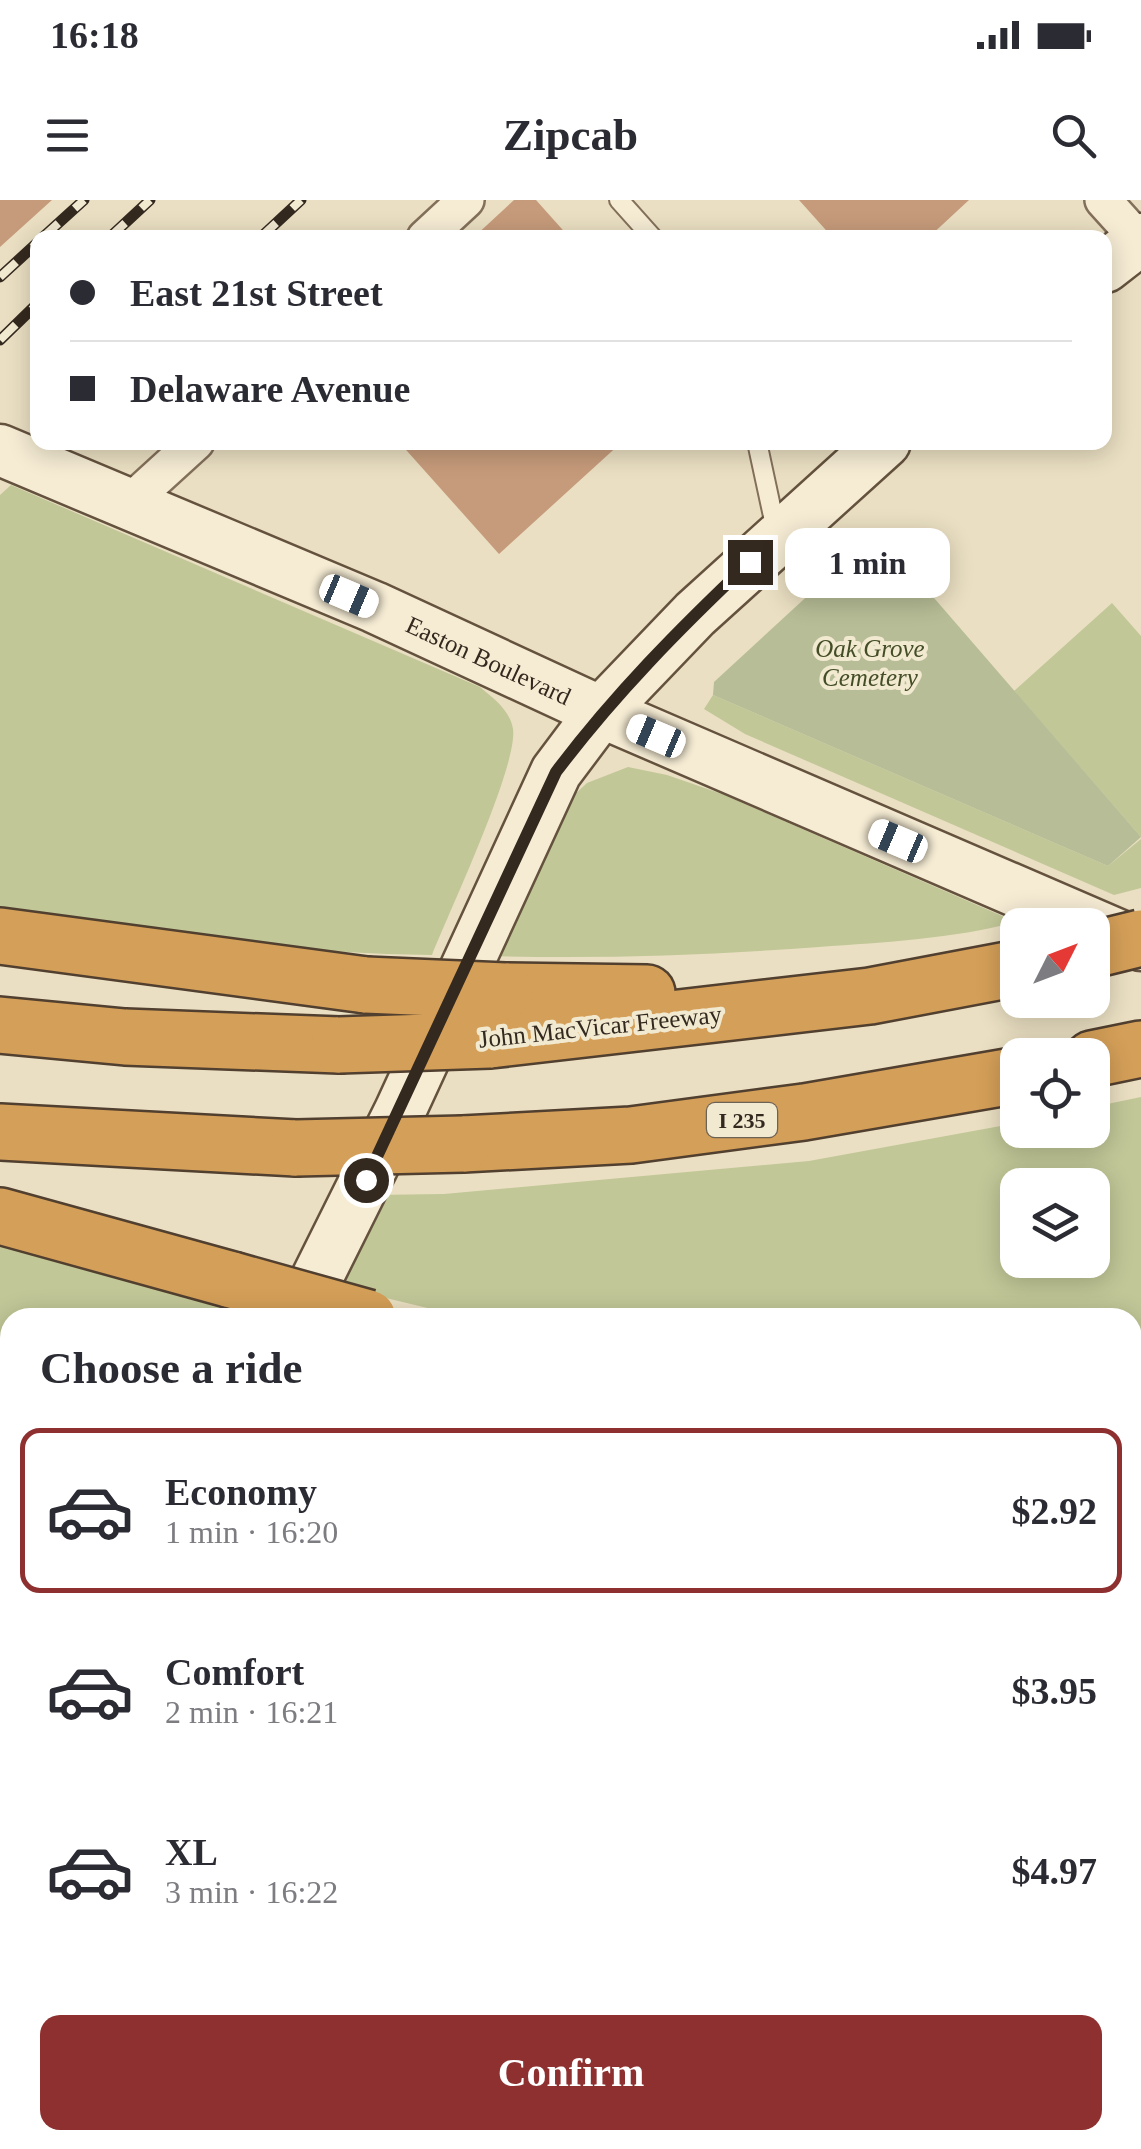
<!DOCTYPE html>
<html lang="en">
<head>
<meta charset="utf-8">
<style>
  :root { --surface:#fff; --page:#f7f7f7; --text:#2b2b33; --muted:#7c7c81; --line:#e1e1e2; --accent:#8d302f }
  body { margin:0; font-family:"Times New Roman",serif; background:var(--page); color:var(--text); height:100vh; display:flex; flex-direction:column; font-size:38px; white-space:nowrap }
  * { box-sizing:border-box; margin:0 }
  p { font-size:32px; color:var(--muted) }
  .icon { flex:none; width:55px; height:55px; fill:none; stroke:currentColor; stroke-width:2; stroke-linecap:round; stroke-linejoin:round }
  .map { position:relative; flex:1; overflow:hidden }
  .panel { position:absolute; left:0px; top:1108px; width:1142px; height:842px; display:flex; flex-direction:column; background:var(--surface); border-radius:30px 30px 0 0; box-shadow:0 5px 25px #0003 }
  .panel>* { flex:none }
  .guide { position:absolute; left:30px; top:30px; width:1082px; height:220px; border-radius:20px; box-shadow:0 5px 25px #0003; display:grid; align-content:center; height:220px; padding:0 40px; background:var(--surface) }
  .needle { width:65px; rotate:48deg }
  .buttons { position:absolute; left:1000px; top:708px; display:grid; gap:20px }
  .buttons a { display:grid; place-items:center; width:110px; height:110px; border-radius:20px; background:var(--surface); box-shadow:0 5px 25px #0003; font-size:50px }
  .end { position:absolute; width:45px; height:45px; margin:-22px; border:12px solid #34291e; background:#fff; box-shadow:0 0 0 5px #fff }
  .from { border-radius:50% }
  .bubble { position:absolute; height:70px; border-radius:20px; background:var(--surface); box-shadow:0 5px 25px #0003; font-size:32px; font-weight:800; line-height:70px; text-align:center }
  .car { position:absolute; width:30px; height:60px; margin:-30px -15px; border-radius:12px; box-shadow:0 0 8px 2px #0007; background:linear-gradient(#fff 24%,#345 0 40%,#fff 0 76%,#345 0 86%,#fff 0) }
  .guide b { display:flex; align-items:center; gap:35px; height:95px; font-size:38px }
  .guide b+b { border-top:2px solid var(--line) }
  .guide i { width:25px; height:25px; background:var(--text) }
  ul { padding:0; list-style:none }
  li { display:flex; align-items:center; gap:30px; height:165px; margin:0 20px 15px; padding:0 20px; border:5px solid transparent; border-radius:20px }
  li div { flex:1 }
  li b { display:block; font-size:38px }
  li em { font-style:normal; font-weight:800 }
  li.current { border-color:var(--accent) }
  li>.icon { width:90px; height:90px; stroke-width:1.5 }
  h2 { padding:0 40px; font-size:45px; line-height:120px }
  .button { display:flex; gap:20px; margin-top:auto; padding:20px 40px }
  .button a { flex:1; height:115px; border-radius:20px; background:var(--accent); color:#fff; font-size:40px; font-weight:800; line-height:115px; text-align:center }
  .status { display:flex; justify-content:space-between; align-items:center; height:70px; padding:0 50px; background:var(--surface); direction:ltr }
  .status svg { height:28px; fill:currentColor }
  header { display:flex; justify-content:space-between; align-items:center; height:130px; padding:0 40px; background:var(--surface); font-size:45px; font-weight:800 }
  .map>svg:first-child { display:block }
  .green { fill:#c1c797; fill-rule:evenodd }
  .cemetery { fill:#b7bd96 }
  .building { fill:#c69b7b }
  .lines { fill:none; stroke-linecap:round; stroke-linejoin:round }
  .service-casing { stroke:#83705b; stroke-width:22 }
  .minor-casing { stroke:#83705b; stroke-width:40 }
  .secondary-casing { stroke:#64523e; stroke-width:55 }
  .motorway-casing { stroke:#513f2f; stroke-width:60 }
  .service { stroke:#f6ecd4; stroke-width:18 }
  .minor { stroke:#f6ecd4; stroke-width:35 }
  .secondary { stroke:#f6ecd4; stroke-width:50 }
  .motorway { stroke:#d49f58; stroke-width:55 }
  .rail-casing { stroke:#34291e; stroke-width:11 }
  .rail { stroke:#f2e9d1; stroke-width:8; stroke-dasharray:22; stroke-linecap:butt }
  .motorway-bridge-casing { stroke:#513f2f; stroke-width:60; stroke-linecap:butt }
  .motorway-bridge { stroke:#d49f58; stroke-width:55 }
  .route { stroke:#34291e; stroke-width:12 }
  .labels { text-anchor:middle; stroke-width:8; stroke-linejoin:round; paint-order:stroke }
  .shield { fill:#f2e9d1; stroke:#6d6354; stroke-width:2.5 }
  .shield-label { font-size:22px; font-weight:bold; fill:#34291e }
  .park-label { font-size:25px; font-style:italic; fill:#444e26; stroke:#f2e9d1 }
  .street-label { font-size:25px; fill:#34291e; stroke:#f2e9d1 }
</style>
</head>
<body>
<div class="status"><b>16:18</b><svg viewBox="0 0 49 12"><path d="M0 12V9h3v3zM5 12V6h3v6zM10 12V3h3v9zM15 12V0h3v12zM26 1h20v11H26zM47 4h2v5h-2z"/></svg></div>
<header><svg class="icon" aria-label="menu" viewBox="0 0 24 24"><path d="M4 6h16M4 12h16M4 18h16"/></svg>Zipcab<svg class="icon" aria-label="search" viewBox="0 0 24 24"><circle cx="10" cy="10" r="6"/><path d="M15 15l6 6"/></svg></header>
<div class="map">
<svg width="1141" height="1949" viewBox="0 0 1141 1949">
  <rect width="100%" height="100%" fill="#eadfc2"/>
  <path class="green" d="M11,285L480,487C493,498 510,510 513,529C518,566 449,712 432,755C287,753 143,733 0,713V295Z
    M1112,403L1141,436V637L1014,491Z
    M713,495L1108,666L1141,639V688L1114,695L745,534L704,509Z
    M628,567L667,575L722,594L1016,722C952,739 886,742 819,747C710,755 601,759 491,756L561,607L587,583Z
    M1141,897V1196H1133L1132,1118H469L332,1085L373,995L444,994L809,961L1017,923L1018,930H1092L1093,907ZM1018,985H1092V1060H1018Z
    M0,1040L268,1118H10V1309L0,1298Z"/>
  <path class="cemetery" d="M877,332L1141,637L1108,666L713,495L714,482Z"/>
  <path class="building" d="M0,0H52L0,47Z
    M514,0H536L570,38H473Z
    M799,0H969L928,38H833Z
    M399,242H622L499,354Z
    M0,1865L10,1876V1916L0,1925Z"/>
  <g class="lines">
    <defs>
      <path id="service" d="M619,0L653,38
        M757,242L776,330
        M0,1720L10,1731
        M852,1940L860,1949"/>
      <path id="minor" d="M1103,0L1140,41
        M425,38L466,0
        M128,304L196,242
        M1132,1615L1141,1608
        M1132,1884L1141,1894
        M85,1949L95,1940
        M765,1949L774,1940"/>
      <g id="secondary">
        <path d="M1105,67L1141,39"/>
        <path id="s1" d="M0,250L374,407L601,512L1141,745"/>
        <path d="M297,1118L400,911L556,572L601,512L695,414L885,242"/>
        <path d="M0,1405L10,1396"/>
      </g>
      <path id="motorway" d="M0,736L366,785
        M505,791L647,793
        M0,825L125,837L339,845
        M490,840L870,796L1018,768
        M1092,859L1141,849
        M0,932L296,948
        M463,944L631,935L804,912L1018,875
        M0,1016L232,1080
        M1132,1219H1141"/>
    </defs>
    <use href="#service" class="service-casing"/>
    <use href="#minor" class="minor-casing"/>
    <use href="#secondary" class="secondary-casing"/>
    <use href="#motorway" class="motorway-casing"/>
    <use href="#service" class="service"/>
    <use href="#minor" class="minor"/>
    <use href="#secondary" class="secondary"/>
    <use href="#motorway" class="motorway"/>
    <defs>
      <path id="rail" d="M42,38L84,0
        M109,38L150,0
        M260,38L301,0
        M0,77L38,42
        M0,140L38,103"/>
    </defs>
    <use href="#rail" class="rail-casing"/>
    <use href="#rail" class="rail"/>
    <defs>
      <path id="motorway-bridge" d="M1092,750L1141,738
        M366,785L505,791
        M339,845L490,840
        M296,948L463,944
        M232,1080L368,1118"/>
    </defs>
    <use href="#motorway-bridge" class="motorway-bridge-casing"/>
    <use href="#motorway-bridge" class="motorway-bridge"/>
  </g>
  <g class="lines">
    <path class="route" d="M366,980L556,572C614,495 680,428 750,362"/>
  </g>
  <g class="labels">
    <rect class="shield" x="707" y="903" width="70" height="34" rx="8"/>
    <g class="shield-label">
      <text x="742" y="928">I 235</text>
    </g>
    <g class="park-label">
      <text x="870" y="457">Oak Grove<tspan x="870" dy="29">Cemetery</tspan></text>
    </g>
    <g class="street-label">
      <text dy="9" stroke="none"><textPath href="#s1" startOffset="532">Easton Boulevard</textPath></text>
      <text transform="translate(600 826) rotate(-6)" y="9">John MacVicar Freeway</text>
    </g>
  </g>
</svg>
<div class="buttons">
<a><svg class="needle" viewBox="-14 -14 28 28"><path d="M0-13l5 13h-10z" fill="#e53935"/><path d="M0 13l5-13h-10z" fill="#7c7c81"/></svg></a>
<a><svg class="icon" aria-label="locate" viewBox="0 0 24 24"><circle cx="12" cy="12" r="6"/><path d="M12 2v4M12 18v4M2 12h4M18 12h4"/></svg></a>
<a><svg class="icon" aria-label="layers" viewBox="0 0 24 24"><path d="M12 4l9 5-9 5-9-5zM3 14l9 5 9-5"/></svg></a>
</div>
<i class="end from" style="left:366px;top:980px"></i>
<i class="end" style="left:750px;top:362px"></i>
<div class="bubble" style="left:785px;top:328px;width:165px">1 min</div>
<i class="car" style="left:349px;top:396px;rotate:113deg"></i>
<i class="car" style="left:656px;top:536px;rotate:293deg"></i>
<i class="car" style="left:898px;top:641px;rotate:293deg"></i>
<div class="guide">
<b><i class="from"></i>East 21st Street</b>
<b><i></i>Delaware Avenue</b>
</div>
<section class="panel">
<h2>Choose a ride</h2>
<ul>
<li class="current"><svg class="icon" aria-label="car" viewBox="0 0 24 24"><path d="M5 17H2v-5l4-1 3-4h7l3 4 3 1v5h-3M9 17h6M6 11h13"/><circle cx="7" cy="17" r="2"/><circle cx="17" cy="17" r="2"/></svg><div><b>Economy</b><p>1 min · 16:20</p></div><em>$2.92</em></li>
<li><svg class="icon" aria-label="car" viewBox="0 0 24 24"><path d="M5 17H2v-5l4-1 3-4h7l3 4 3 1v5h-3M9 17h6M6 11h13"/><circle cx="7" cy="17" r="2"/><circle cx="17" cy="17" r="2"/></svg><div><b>Comfort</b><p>2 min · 16:21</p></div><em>$3.95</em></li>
<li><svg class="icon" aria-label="car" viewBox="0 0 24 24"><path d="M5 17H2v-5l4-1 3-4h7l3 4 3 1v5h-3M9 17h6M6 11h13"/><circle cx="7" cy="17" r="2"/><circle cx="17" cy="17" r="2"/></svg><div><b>XL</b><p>3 min · 16:22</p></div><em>$4.97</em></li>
</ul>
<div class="button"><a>Confirm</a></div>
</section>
</div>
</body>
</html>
